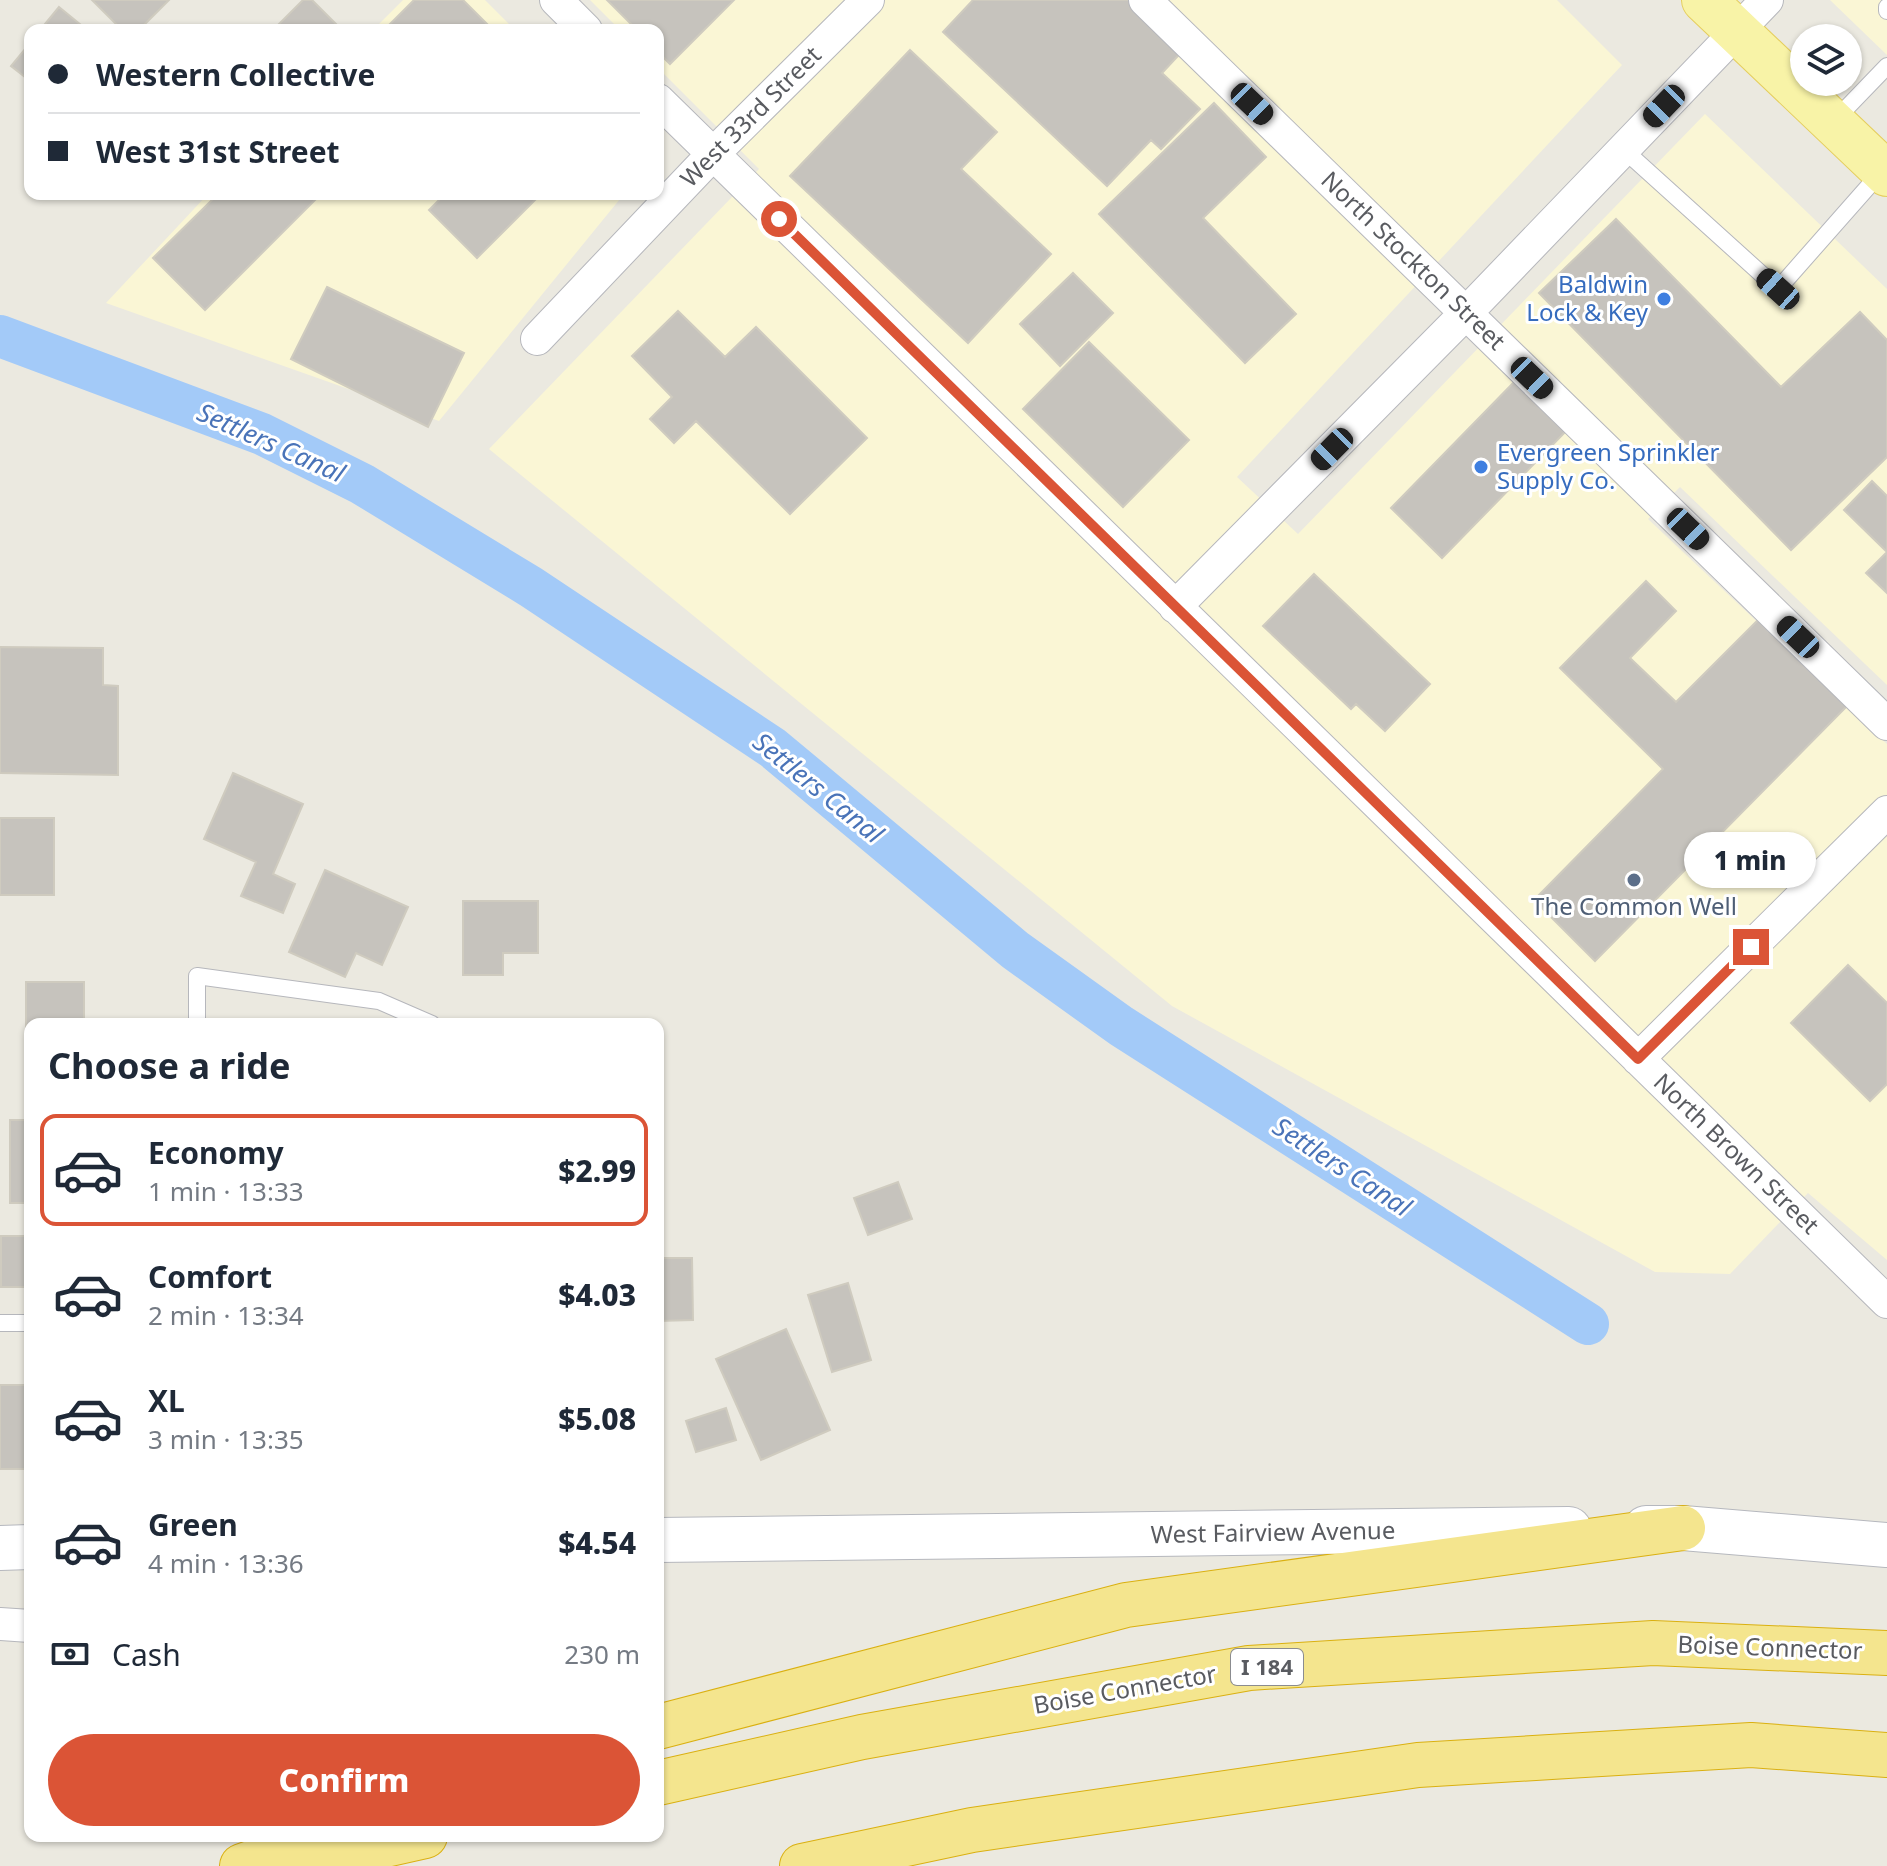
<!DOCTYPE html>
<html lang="en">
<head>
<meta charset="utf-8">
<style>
  :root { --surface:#fff; --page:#f2f2f3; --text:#1f2937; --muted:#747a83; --line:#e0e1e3; --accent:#db5436 }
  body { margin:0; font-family:"Noto Sans",sans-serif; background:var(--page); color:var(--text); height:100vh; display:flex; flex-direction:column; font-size:30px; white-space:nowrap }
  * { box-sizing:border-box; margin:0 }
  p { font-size:26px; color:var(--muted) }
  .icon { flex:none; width:44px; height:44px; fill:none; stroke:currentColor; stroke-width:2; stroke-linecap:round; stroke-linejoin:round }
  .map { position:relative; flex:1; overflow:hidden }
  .sheet { position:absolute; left:24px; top:1018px; width:640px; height:824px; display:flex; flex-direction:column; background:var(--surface); border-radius:16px; box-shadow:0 2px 6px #0004 }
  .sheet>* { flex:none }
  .banner { position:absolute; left:24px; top:24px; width:640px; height:176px; border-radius:16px; box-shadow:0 2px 6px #0004; display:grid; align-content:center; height:176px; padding:0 24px; background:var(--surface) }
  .tools { position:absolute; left:1790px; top:24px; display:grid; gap:16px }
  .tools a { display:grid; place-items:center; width:72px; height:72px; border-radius:50%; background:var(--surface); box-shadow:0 2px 6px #0004; font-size:40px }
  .end { position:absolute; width:36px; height:36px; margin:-18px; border:10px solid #db5436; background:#fff; box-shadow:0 0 0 4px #fff }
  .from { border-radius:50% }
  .bubble { position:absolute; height:56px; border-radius:28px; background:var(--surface); box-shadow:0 2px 6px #0004; font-size:26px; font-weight:800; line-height:56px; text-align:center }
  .car { position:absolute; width:24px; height:48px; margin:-24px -12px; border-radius:10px; box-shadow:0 0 6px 2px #0007; background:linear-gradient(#222 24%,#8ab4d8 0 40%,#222 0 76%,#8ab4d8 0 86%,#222 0) }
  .banner b { display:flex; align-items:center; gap:28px; height:76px; font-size:30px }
  .banner b+b { border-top:2px solid var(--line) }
  .banner i { width:20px; height:20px; background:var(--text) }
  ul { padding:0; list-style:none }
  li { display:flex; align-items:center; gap:24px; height:112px; margin:0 16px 12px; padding:0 8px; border:4px solid transparent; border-radius:16px }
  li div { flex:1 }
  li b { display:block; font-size:30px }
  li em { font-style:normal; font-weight:800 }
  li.active { border-color:var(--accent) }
  li>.icon { width:72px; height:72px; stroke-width:1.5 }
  h2 { padding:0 24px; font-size:36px; line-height:96px }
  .pay { display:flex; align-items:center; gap:20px; height:88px; padding:0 24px; font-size:30px }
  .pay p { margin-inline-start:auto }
  .action { display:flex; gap:16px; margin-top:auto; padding:16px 24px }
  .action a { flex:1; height:92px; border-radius:48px; background:var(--accent); color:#fff; font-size:32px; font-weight:800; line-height:92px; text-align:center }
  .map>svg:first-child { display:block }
  .commercial { fill:#faf6d5 }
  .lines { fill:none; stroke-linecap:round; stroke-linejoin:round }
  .canal { stroke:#a3caf8; stroke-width:42 }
  .building { fill:#c6c3bd; stroke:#cfcbbf; stroke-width:2 }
  .service-casing { stroke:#b6b7bc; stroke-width:18 }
  .minor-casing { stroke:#b6b7bc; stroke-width:34 }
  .secondary-casing { stroke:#b6b8be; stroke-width:46 }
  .primary-casing { stroke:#e5ce5e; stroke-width:46 }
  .motorway-casing { stroke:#dab011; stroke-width:46 }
  .service { stroke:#fff; stroke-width:16 }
  .minor { stroke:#fff; stroke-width:32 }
  .secondary { stroke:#fff; stroke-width:44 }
  .primary { stroke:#f8f3a7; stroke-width:44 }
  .motorway { stroke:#f4e58e; stroke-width:44 }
  .route { stroke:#db5436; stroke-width:10 }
  .shop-dot { fill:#3f7fe0; stroke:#fff; stroke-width:3 }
  .service-dot { fill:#5c6f8a; stroke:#fff; stroke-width:3 }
  .labels { text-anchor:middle; stroke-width:6; stroke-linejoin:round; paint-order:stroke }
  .shield { fill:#fff; stroke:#8b8c90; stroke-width:2 }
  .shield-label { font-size:22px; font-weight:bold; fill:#595b60 }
  .street-label { font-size:24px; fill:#595b60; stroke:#fff }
  .shop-label { font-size:24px; fill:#366cbe; stroke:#fff; text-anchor:end }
  .service-label { font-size:24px; fill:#4e5e75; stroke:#fff }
  .water-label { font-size:26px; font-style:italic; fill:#4973b8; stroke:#fff }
</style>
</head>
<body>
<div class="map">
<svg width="1887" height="1866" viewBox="0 0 1887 1866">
  <rect width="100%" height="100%" fill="#ebe9e0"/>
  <path class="commercial" d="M403,0H485L515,30H373Z
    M590,0H1557L1622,65L1237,477L1298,534L1705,114L1887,289V685L1680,487L1648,519L1887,744V1260L1808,1193L1730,1274L1655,1272L1172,1006L489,449L759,169L658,68V30H620Z
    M1830,0H1887V55Z
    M208,194H624L439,421L106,303Z"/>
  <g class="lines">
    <path class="canal" d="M0,336L262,434L362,484L531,587L773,748L1015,950L1121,1026L1588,1324"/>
  </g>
  <path class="building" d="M92,0H169L139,30H122Z
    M303,0H312L342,30H273Z
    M414,0H463L490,27L486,30H384Z
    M607,0H734L670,64L658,52V30H637Z
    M973,0H1142L1189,44L1162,73L1200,109L1161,149L1151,140L1107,186L943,32Z
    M59,7L86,29L85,30H40Z
    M30,43V81L11,66Z
    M910,50L997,132L961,169L1051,254L968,343L790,176Z
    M1214,103L1266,157L1203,218L1296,314L1245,363L1099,214Z
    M218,194H321L205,310L153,258Z
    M445,194H541L477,258L429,210Z
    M1616,219L1781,387L1860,312L1887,340V457L1791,550L1539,293Z
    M1073,273L1113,313L1060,366L1020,324Z
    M327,287L464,353L428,427L291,359Z
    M678,311L725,357L756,327L867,438L790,514L696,421L674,443L650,419L672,397L632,356Z
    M1089,342L1189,440L1123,507L1023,409Z
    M1520,376L1571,426L1442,558L1391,508Z
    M1872,481L1887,496V593L1866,573L1887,552L1844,510Z
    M1314,574L1430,684L1385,731L1356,704L1351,709L1263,626Z
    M1646,581L1676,611L1630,658L1676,702L1765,613L1853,700L1595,961L1534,900L1663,769L1560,668Z
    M0,647L103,648V685L118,686V775L0,773Z
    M233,773L303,804L273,874L295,884L283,913L241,896L256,862L204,839Z
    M0,818H54V895H0Z
    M325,870L408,907L382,965L356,953L345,977L289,952Z
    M463,901H538V953H503V975H463Z
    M1848,965L1887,1003V1084L1870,1101L1791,1023Z
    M26,982H84V1024H30V1066H26Z
    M10,1120H30V1203H10Z
    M898,1182L912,1219L868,1235L854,1198Z
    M1,1236H30V1287H1Z
    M658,1258H692L693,1320L658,1321Z
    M848,1283L871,1360L832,1372L808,1295Z
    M786,1329L830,1430L761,1460L716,1359Z
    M0,1385H30V1469H0Z
    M726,1408L736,1440L696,1452L686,1421Z"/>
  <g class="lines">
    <defs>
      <path id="service" d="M1887,7V11
        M1833,122L1887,66
        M1623,149L1778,289L1882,171
        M197,1024V976L379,1001L432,1024
        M0,1323H30"/>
      <path id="minor" d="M556,0L586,30
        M1145,0L1887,724
        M658,100L1887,1302
        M537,339L713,154L868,0
        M1175,607L1466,313L1767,0
        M1638,1059L1887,812
        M0,1624L30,1626"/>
      <path id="secondary" d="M1646,1528H1683L1887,1545
        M658,1540L1569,1529
        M0,1548L30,1547"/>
      <path id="primary" d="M1704,0L1887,174"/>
      <path id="motorway" d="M658,1727L1126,1605L1683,1528
        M658,1783L862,1737L1249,1668L1653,1643L1887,1653
        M242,1866L320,1839
        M292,1866L425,1836
        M802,1866L972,1830L1418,1765L1751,1745L1887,1755"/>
    </defs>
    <use href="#service" class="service-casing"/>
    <use href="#minor" class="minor-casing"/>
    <use href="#secondary" class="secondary-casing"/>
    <use href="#primary" class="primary-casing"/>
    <use href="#motorway" class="motorway-casing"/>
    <use href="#service" class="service"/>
    <use href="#minor" class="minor"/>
    <use href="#secondary" class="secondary"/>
    <use href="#primary" class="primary"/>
    <use href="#motorway" class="motorway"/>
  </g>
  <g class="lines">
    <path class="route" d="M779,219L1638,1059L1751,947"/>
  </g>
  <g class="shop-dot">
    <circle cx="1664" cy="299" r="8"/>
    <circle cx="1481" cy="467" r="8"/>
  </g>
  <circle class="service-dot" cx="1634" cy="880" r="8"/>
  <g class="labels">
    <rect class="shield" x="1231" y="1649" width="72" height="36" rx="6"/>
    <g class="shield-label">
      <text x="1267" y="1675">I 184</text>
    </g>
    <g class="street-label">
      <text transform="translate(751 117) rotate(-45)" y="8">West 33rd Street</text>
      <text transform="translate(1413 261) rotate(44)" y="8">North Stockton Street</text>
      <text transform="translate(1736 1154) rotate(44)" y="8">North Brown Street</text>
      <text transform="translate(1273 1533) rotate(-1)" y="8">West Fairview Avenue</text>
      <text transform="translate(1770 1648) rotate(2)" y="8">Boise Connector</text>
      <text transform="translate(1125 1690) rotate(-10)" y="8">Boise Connector</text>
    </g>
    <g class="shop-label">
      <text x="1648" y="293">Baldwin<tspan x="1648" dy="28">Lock &amp; Key</tspan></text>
      <text x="1497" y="461" text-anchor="start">Evergreen Sprinkler<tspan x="1497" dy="28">Supply Co.</tspan></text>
    </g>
    <g class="service-label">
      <text x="1634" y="915">The Common Well</text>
    </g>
    <g class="water-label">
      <text transform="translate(271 443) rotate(24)" y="9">Settlers Canal</text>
      <text transform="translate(818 788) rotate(39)" y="9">Settlers Canal</text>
      <text transform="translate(1342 1167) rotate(33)" y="9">Settlers Canal</text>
    </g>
  </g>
</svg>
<div class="tools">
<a><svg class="icon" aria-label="layers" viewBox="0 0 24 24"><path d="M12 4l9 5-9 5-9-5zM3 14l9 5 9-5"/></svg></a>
</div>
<i class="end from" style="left:779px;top:219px"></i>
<i class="end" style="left:1751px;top:947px"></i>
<div class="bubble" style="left:1684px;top:832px;width:132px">1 min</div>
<i class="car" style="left:1252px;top:104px;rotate:134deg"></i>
<i class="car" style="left:1664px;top:106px;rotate:224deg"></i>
<i class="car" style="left:1778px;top:289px;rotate:312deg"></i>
<i class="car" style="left:1532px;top:378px;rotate:134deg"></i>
<i class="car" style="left:1332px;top:449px;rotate:225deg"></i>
<i class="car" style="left:1688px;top:529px;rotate:134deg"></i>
<i class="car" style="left:1798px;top:637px;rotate:314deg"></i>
<div class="banner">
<b><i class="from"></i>Western Collective</b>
<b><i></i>West 31st Street</b>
</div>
<section class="sheet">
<h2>Choose a ride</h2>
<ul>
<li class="active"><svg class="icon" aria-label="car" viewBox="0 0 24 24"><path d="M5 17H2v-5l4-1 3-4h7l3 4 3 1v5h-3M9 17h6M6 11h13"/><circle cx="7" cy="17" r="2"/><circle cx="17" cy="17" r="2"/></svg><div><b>Economy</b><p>1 min · 13:33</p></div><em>$2.99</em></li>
<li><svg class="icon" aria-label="car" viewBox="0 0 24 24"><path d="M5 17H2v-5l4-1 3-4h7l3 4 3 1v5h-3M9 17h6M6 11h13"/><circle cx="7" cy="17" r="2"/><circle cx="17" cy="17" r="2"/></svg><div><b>Comfort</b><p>2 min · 13:34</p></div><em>$4.03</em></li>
<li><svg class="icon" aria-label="car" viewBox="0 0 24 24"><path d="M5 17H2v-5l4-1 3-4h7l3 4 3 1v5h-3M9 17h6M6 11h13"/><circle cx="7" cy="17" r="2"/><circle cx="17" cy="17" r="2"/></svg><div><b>XL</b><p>3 min · 13:35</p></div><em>$5.08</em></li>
<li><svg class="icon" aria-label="car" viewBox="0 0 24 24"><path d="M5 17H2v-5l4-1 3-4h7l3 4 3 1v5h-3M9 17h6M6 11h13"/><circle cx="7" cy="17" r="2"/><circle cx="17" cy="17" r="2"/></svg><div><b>Green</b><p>4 min · 13:36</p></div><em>$4.54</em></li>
</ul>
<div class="pay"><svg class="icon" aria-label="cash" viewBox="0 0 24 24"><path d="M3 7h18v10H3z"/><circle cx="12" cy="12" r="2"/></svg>Cash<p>230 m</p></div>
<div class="action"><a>Confirm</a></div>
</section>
</div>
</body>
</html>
